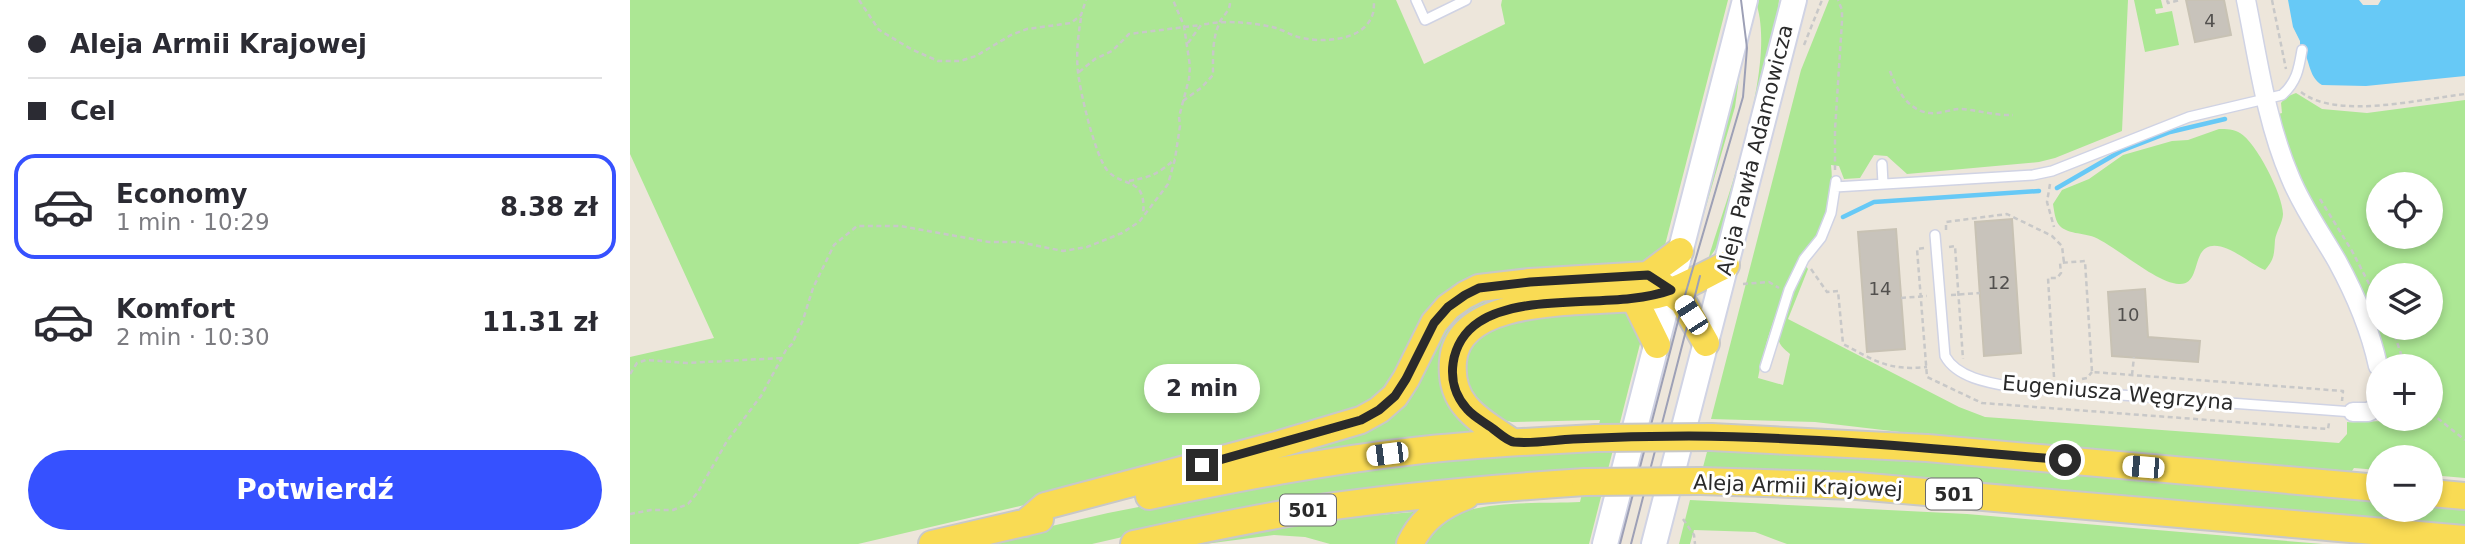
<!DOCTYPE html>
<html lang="pl">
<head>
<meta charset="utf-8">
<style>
  :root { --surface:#fff; --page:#f2f2f3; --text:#2b2b33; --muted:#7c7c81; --line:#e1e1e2; --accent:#3651ff }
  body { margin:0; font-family:"DejaVu Sans",sans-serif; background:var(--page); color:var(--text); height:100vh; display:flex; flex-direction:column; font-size:26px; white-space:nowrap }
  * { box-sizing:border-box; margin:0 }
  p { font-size:23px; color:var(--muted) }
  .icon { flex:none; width:38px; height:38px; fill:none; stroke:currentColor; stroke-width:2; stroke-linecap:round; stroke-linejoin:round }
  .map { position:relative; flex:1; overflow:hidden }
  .panel { display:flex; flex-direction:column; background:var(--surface); width:630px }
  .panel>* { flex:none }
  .guide { display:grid; align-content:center; height:154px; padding:0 28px; background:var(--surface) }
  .fabs { position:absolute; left:1736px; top:172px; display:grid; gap:14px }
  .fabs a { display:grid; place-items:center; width:77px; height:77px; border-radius:50%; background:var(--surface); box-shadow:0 4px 10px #0003; font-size:35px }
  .end { position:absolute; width:32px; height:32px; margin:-16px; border:9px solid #2a2a2a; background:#fff; box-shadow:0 0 0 4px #fff }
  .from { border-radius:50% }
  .bubble { position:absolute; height:49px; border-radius:24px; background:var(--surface); box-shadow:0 4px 10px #0003; font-size:23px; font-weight:600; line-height:49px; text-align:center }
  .car { position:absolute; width:21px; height:42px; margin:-21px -10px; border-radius:9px; box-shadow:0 0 5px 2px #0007; background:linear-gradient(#fff 24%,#345 0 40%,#fff 0 76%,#345 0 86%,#fff 0) }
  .guide b { display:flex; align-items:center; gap:24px; height:66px; font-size:26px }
  .guide b+b { border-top:2px solid var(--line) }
  .guide i { width:18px; height:18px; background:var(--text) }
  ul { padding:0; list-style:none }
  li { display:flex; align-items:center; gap:21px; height:105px; margin:0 14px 10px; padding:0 14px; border:4px solid transparent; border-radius:21px }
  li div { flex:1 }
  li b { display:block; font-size:26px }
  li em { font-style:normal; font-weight:600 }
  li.selected { border-color:var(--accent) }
  li>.icon { width:63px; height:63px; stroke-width:1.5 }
  .cta { display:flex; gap:14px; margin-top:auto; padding:14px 28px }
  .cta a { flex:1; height:80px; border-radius:42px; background:var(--accent); color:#fff; font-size:28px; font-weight:600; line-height:80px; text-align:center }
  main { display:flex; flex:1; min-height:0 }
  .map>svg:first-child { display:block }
  .green { fill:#ace794; fill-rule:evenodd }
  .water { fill:#67c9f6 }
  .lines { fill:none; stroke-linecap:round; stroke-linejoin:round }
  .stream { stroke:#67c9f6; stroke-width:4.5 }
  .building { fill:#c8c3bb; stroke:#c8c2b4; stroke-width:2 }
  .lane-casing { stroke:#d0d3e4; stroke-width:12 }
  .street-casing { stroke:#d0d3e4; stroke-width:21 }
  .secondary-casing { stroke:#d0d3e4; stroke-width:28 }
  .primary-casing { stroke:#c8c8c8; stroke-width:30 }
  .path { stroke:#c8c8c8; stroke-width:2.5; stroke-dasharray:5 3.5; stroke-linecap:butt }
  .lane { stroke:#fff; stroke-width:9 }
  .street { stroke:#fff; stroke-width:18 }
  .secondary { stroke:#fff; stroke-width:24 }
  .primary { stroke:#f9db54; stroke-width:26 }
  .tram { stroke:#9da0b6; stroke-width:2 }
  .primary-bridge-casing { stroke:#c8c8c8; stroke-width:30; stroke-linecap:butt }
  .primary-bridge { stroke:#f9db54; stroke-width:26 }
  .route { stroke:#2a2a2a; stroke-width:9 }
  .labels { text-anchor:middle; stroke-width:6; stroke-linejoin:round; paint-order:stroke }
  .number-label { font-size:18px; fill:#52504e }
  .shield { fill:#fff; stroke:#6a6a6a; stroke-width:2 }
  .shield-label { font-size:19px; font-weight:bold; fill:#2a2a2a }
  .street-label { font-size:21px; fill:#2a2a2a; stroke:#fff }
</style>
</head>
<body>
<main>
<section class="panel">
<div class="guide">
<b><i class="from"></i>Aleja Armii Krajowej</b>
<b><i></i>Cel</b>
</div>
<ul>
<li class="selected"><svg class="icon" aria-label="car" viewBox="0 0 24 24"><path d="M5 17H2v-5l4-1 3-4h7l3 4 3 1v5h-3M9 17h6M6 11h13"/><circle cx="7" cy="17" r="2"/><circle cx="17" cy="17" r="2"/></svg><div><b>Economy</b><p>1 min · 10:29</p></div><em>8.38 zł</em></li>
<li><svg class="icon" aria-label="car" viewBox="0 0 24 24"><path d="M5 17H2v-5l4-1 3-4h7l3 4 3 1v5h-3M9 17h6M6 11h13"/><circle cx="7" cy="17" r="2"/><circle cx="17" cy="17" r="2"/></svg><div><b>Komfort</b><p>2 min · 10:30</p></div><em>11.31 zł</em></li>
</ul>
<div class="cta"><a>Potwierdź</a></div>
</section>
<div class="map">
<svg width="1835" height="544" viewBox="0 0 1835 544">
  <rect width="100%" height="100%" fill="#ede6db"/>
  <path class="green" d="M0,0H766L794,64L875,24L871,5L872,0H1098L1034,249L1022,263L876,275L782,350L744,404L420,499L228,544H0V357L84,338L0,154Z
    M1125,0H1149L1146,29L1093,238L1078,260C1097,197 1149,61 1125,0Z
    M1199,0H1498L1492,131L1425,158L1409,162L1277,174L1257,156L1244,155L1230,178L1214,179L1209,166L1201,165C1204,190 1199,223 1183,243C1176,251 1169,259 1164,269C1149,303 1135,341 1128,378L1153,385L1160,354C1154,349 1148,344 1148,336C1149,316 1167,284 1175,265L1178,269L1158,319L1329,407L1355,417L1709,443L1717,434V422C1731,423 1748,419 1762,423L1767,418H1801V366H1755L1679,205L1645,115L1652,113L1651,103L1656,97L1666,93L1692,109L1737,113L1835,100V478L1801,475V457H1748V470L1724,468L1722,471L1398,447L1185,422L1081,419L1171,70ZM1748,184H1801V236H1748ZM1748,275H1801V327H1748Z
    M1504,0H1531L1533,8L1525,9L1526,14L1542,11L1549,45L1515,52Z
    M1113,50L1105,107L1055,279Z
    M1589,129C1596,129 1604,129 1610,133C1626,142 1653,195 1653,214C1653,222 1646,232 1645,240C1644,253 1645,259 1635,270C1620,264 1592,238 1576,248C1563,256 1569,285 1549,284C1526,283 1487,247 1464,237C1454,233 1436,234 1429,225C1425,220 1424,210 1423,204L1432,190L1459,179L1493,155L1542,141L1558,140Z
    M847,298H899L817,345L858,434L595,468L721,433L808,332Z
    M986,307L1001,312L1011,340L959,544H789C795,538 801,529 808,524C840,499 909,504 950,502L957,473L510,533L462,544H343L478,513L652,479L733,467L963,449L970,420L882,422L870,419L839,397L834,354L863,323Z
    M1078,448L1256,457L1748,498V509H1801V503L1835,506V530L1072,471Z
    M1060,500L1337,514L1693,544H1157L1125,532L1064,530L1060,544H1049Z
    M794,511L769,544H700L675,537L644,535L575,544H556L682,521Z"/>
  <path class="water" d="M1658,0H1729L1733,5H1748L1751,0H1835V76L1736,86L1692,85C1677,76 1681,58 1670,46V41L1663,27Z"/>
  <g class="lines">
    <path class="stream" d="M1427,188L1491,151L1540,132L1595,119
      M1213,217L1244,202L1409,191"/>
  </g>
  <path class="building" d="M1556,0H1594L1601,35L1565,42Z
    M1382,219L1391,353L1354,356L1345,222Z
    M1266,229L1275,349L1237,352L1228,232Z
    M1515,289L1518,337L1570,341L1568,362L1482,356L1478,292Z"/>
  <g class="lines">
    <defs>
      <path id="lane" d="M786,0L795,20L836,0
        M1252,164L1253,184
        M1205,187L1403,175L1422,171L1559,117L1652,95C1667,82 1669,68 1672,50
        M1305,235L1315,356C1327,378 1360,383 1383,387L1723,412
        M1135,367L1159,290L1174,259L1191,238L1201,213L1206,181"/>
      <path id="street" d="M1616,0C1628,59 1636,121 1660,177C1672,207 1691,233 1707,261C1725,294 1740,329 1748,366
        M1723,412H1738L1748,407"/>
      <path id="secondary" d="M975,544L1115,0
        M1024,544L1164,0"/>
      <path id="primary" d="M1028,282L1053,302L1076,343
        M1004,298L1027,345
        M1081,437L1297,448L1748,488
        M882,442C850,420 819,406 823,361C829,288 976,306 1027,295C1051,290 1074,275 1096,265
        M1070,481L1227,486L1835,539
        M1801,493L1835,496
        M519,496C607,478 695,461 784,451C844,444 905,441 966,438
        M395,523L415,506L650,444L731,420L749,410L765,396L776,379L804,323L818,307L835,295L849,288L900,282L1018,275L1050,251
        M302,544L410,519
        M504,544C564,531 623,518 683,509C773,496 864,488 955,482
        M780,544C792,519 810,506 836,496"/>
    </defs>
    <use href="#lane" class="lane-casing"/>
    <use href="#street" class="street-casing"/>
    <use href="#secondary" class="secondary-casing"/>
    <use href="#primary" class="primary-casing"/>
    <path class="path" d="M229,0L249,30L281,49L308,61H330L346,56L381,35L397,29L441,23L451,15L456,0
      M1537,0L1538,3L1550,0
      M1642,0L1656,69
      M451,18C448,36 446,54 448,72C450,92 465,155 477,170C493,189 517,175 513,215
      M558,43L571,25C594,20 619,22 642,27C651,29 659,34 668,37C690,43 732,42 742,16C744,12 744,5 744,0
      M1174,45L1192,0
      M1260,71C1267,90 1278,111 1300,113C1309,114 1319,110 1328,109C1345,109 1364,116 1383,115
      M449,72L465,59L482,51L499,34L571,25
      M1671,92C1706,120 1792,99 1835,94
      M553,101L571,88L583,75C583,58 582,40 589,24C592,15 601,12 600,0
      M1205,170V130L1212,21V10L1208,0
      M499,181C521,177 528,174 545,159
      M1420,184L1417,202L1424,227
      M1690,199L1722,251L1748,301
      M1316,230V222L1377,214L1422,236L1432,246L1434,263
      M1319,247L1325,246L1333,359
      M1294,248L1287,249L1297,377L1352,403L1698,429L1699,423
      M1181,269L1197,292L1208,291L1213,344C1246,361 1258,371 1297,367
      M1113,284L1139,282L1149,288
      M1321,295L1350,293
      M1271,298L1297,296
      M1762,327L1775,366
      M0,374L7,363L16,360L57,363L151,358
      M1502,375L1504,357
      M1424,377L1418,278H1427L1431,273L1430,263L1455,261L1462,372L1713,391L1712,401
      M1452,379L1457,378L1462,372
      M1801,413L1835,440
      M0,514L21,510H43L58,504L68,492L97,441L131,396L156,350L162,344L173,320L183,288L204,245L227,226H270L359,242H389L433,251L457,247L492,233L509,222L538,184L545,159L550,126L549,117L559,79L560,66L554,26L543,0
      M1053,519L1064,535L1065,544"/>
    <use href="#lane" class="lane"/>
    <use href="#street" class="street"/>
    <use href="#secondary" class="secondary"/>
    <use href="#primary" class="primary"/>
    <path class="tram" d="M990,544L1053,302L1113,97L1117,48L1111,0
      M1001,544L1070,276"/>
    <defs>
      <path id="primary-bridge" d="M966,438L1081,437
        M955,482L1070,481"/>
    </defs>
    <use href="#primary-bridge" class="primary-bridge-casing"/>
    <use href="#primary-bridge" class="primary-bridge"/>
  </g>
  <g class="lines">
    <path class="route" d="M572,465L731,420L749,410L765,396L776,379L804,323L818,307L835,295L849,288L900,282L1018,275L1041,290C987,310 896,291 849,322C820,341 813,383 837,409C844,417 854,422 862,428C869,433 877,441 884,442C903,444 924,440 943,439C982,437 1020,436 1059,436C1185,437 1310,449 1435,460"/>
  </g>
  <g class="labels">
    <g class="number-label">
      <text x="1580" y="27">4</text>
      <text x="1369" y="289">12</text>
      <text x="1250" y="295">14</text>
      <text x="1498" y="321">10</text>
    </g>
    <g class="shield">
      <rect x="1296" y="478.5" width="56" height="31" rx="5"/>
      <rect x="650" y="494.5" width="56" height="31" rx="5"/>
    </g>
    <g class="shield-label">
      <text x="1324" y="501">501</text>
      <text x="678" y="517">501</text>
    </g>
    <g class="street-label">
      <text transform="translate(1125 150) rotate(-76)" y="7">Aleja Pawła Adamowicza</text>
      <text transform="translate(1488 393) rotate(5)" y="7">Eugeniusza Węgrzyna</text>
      <text transform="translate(1168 486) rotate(2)" y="7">Aleja Armii Krajowej</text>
    </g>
  </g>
</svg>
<div class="fabs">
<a><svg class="icon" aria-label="locate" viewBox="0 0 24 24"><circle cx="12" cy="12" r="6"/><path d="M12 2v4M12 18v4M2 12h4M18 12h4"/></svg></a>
<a><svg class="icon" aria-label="layers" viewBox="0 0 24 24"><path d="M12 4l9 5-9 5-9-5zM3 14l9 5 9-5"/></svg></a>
<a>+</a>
<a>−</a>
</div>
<i class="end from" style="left:1435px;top:460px"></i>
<i class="end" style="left:572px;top:465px"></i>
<div class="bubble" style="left:514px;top:364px;width:116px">2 min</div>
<i class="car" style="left:1061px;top:315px;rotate:327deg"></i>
<i class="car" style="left:757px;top:454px;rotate:263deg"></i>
<i class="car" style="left:1513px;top:467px;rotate:275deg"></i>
</div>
</main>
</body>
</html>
